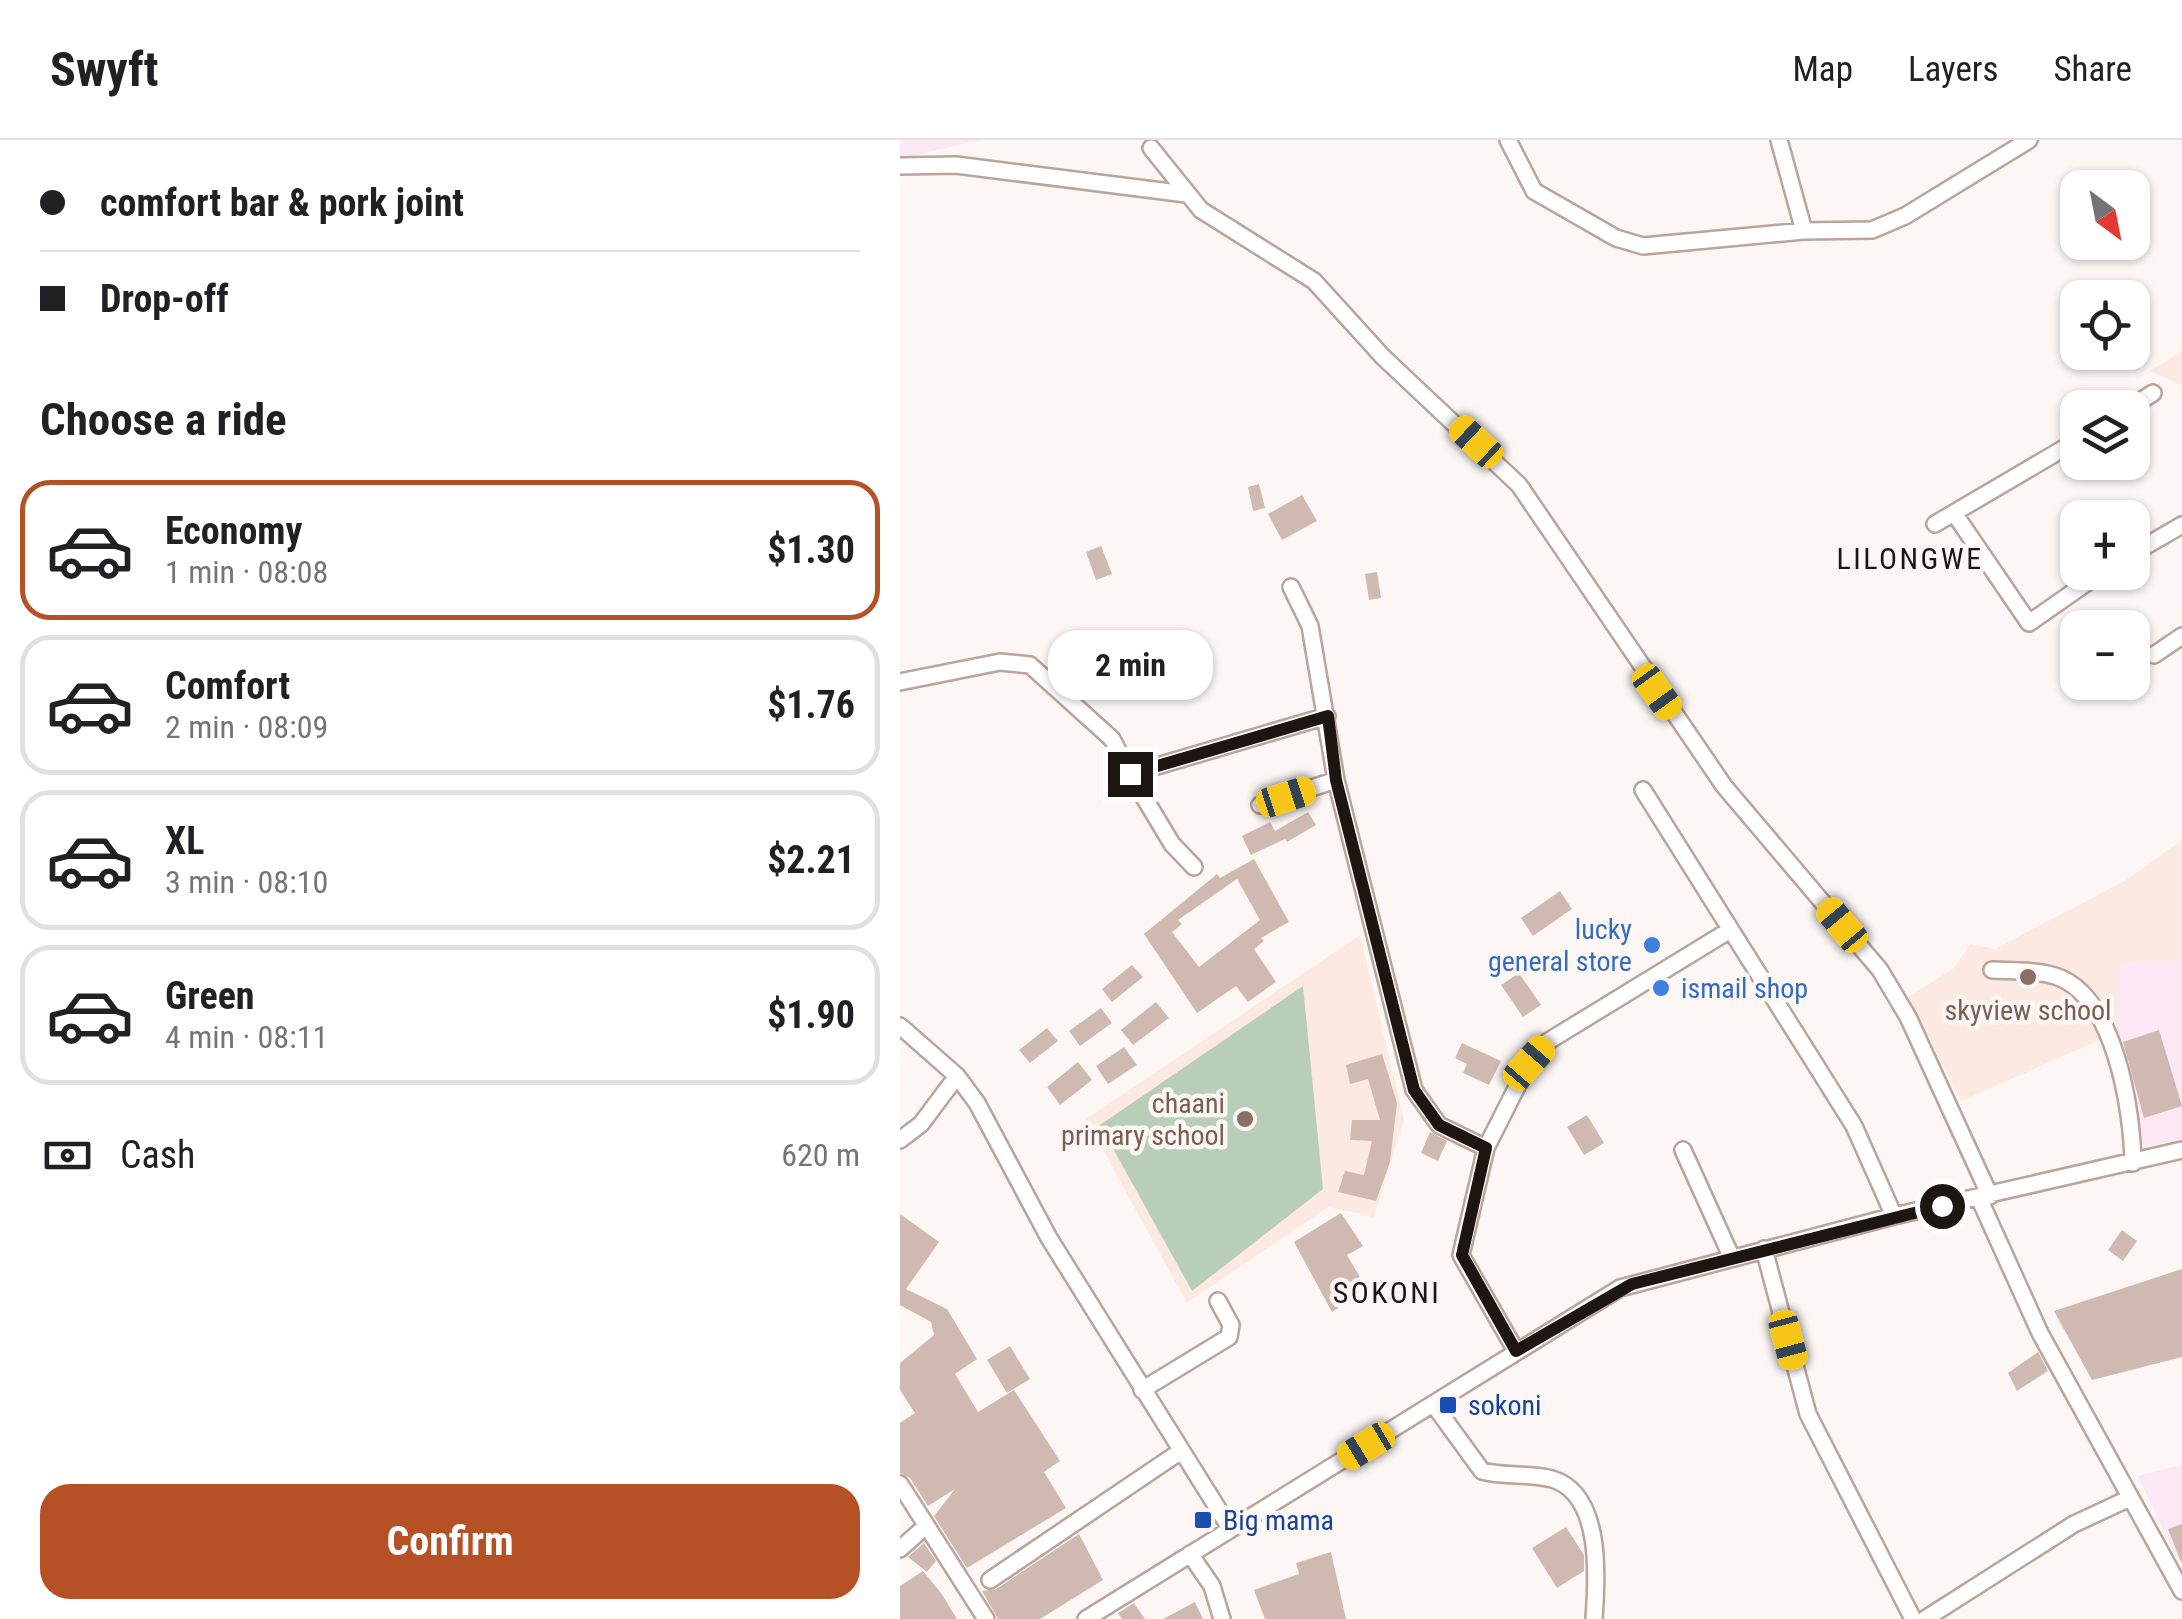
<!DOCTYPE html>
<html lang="en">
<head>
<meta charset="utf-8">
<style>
  :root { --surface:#fff; --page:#f2f2f2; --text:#202124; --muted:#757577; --line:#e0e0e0; --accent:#b65025 }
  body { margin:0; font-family:"Roboto Condensed",sans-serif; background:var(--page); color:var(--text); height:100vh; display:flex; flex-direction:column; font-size:38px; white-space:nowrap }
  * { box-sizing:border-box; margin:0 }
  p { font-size:32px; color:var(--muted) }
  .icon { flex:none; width:55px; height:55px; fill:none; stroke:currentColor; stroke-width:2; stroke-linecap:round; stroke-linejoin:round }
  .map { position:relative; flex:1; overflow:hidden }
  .panel { display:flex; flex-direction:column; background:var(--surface); width:900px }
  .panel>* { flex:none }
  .guide { display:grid; align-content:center; height:220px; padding:0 40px; background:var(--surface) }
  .needle { width:65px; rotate:148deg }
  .controls { position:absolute; left:1160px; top:30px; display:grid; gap:20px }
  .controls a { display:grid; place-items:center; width:90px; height:90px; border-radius:20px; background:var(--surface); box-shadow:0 2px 8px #0004; font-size:50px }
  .end { position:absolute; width:45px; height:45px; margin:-22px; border:12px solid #1d1512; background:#fff; box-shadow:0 0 0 5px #fff }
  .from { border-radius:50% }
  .bubble { position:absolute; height:70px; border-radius:30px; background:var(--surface); box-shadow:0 2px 8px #0004; font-size:32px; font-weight:700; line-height:70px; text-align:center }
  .car { position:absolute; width:30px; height:60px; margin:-30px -15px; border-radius:12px; box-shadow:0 0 8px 2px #0007; background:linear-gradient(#f5c518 24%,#345 0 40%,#f5c518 0 76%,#345 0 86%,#f5c518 0) }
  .guide b { display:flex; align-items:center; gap:35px; height:95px; font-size:38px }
  .guide b+b { border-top:2px solid var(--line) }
  .guide i { width:25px; height:25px; background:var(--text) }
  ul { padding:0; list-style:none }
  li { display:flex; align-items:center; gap:30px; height:140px; margin:0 20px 15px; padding:0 20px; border:5px solid var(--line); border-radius:30px }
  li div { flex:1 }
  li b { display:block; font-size:38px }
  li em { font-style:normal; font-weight:700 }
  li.current { border-color:var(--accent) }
  li>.icon { width:90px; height:90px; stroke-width:1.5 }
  h2 { padding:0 40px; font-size:45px; line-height:120px }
  .pay { display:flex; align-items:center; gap:25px; height:110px; padding:0 40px; font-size:38px }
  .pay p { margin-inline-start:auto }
  .action { display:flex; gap:20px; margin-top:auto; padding:20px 40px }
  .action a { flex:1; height:115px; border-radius:30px; background:var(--accent); color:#fff; font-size:40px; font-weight:700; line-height:115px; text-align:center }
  header { display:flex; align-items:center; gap:60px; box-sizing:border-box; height:140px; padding:0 50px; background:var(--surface); border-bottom:2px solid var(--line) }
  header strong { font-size:48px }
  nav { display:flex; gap:55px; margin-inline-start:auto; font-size:35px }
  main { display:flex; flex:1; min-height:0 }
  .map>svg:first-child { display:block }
  .built { fill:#fce9e1 }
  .industrial { fill:#fce7f5 }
  .park { fill:#b8ceb9 }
  .building { fill:#d0b9b0; fill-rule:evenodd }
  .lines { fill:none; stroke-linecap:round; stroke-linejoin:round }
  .street-casing { stroke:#baa49b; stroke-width:20 }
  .street { stroke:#fff; stroke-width:15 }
  .route { stroke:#1d1512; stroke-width:12 }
  .shop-dot { fill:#3f7fe0; stroke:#fcf7f5; stroke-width:4 }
  .education-dot { fill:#8d6e63; stroke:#fcf7f5; stroke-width:4 }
  .transit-dot { fill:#1a4fb4; stroke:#fcf7f5; stroke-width:4 }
  .labels { text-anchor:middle; stroke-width:9; stroke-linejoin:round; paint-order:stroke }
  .shop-label { font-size:28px; fill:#366cbe; stroke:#fcf7f5; text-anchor:end }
  .education-label { font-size:28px; fill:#785e54; stroke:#fcf7f5 }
  .transit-label { font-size:28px; fill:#164399; stroke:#fcf7f5; text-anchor:start }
  .neighbourhood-label { font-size:30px; letter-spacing:2.5px; fill:#1d1512; stroke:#fcf7f5 }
</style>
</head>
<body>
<header>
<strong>Swyft</strong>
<nav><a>Map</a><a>Layers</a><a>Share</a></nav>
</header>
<main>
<section class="panel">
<div class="guide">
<b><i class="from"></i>comfort bar &amp; pork joint</b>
<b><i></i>Drop-off</b>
</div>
<h2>Choose a ride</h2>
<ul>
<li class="current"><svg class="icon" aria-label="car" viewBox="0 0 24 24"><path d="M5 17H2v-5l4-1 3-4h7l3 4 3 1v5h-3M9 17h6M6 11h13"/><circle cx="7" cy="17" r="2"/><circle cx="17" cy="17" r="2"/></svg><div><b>Economy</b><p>1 min · 08:08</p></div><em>$1.30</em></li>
<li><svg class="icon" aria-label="car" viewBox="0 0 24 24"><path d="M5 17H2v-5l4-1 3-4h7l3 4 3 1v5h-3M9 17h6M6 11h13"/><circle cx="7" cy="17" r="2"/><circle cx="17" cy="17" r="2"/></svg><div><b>Comfort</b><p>2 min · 08:09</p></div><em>$1.76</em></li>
<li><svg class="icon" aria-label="car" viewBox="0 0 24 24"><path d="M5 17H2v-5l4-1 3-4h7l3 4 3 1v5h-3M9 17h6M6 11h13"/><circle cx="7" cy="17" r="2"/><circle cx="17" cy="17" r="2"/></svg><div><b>XL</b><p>3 min · 08:10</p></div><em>$2.21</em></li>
<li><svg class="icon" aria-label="car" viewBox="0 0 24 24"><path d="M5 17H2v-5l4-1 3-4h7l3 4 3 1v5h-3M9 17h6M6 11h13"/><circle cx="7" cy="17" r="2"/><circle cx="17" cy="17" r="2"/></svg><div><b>Green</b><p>4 min · 08:11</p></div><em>$1.90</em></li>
</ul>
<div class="pay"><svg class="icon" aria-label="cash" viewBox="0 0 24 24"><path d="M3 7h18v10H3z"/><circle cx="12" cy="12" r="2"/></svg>Cash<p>620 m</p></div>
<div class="action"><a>Confirm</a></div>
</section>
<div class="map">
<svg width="1282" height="1479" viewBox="0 0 1282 1479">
  <rect width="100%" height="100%" fill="#fcf7f5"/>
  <path class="built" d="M1282,211V245L1250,231Z
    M1282,700V820L1220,824L1216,893L1061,961L1008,857L1054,828L1070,804L1095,809L1226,740Z
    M460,795L504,980L474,1077L428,1067L287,1163L186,979Z"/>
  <path class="industrial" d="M0,0H80L0,19Z
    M1282,820V999L1244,1007L1216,893L1219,824Z
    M1282,1325V1421L1277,1419L1238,1336Z"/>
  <path class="park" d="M403,846L423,1049L292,1151L200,985Z"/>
  <path class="building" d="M359,344L365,368L353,371L348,347Z
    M402,355L417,381L382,400L368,374Z
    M201,406L212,434L196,440L186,412Z
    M477,432L481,458L469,460L465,434Z
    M408,672L416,685L387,702L385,699L351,715L342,696L370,682L375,691Z
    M354,719L389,782L361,798L364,801L354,809L376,842L348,862L336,846L297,873L244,794L317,734L320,738ZM337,739L360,780L299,827L272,792L282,784L278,780Z
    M660,751L672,769L633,796L621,778Z
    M232,825L243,837L212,862L202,849Z
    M619,833L641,865L623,877L601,845Z
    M256,862L269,878L233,905L221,890Z
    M201,868L212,883L180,906L169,891Z
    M147,888L158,901L130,923L119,910Z
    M1259,890L1282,966L1244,978L1223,902Z
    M562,903L601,921L589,945L563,933L567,924L555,918Z
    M224,907L237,925L208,944L196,926Z
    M482,914L497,963L490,1022L476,1061L438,1052L445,1031L464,1035L472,1001L450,1000L452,980H480L468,939L450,944L446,925Z
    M178,922L192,940L160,965L147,947Z
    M687,975L704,1003L684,1015L667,987Z
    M530,992L547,1001L538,1021L521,1013Z
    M441,1073L463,1106L447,1115L460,1137L442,1148L449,1161L432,1172L394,1102Z
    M0,1074L39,1102L6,1149L47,1169L77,1219L55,1234L78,1272L114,1250L160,1321L144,1332L166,1368L67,1428L34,1376L55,1349L28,1366L10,1338L0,1333V1283L15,1273L0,1250V1223L34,1195L31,1182L0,1165Z
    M1222,1090L1237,1101L1223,1121L1208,1110Z
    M1282,1129V1217L1192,1240L1154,1171Z
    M110,1206L130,1239L107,1253L87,1220Z
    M1138,1212L1148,1231L1117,1251L1108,1233Z
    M1282,1384V1422H1281L1268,1389Z
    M666,1387L684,1415V1431L657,1448L632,1408Z
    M179,1394L203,1440L140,1479H98L82,1451L96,1449Z
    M24,1403L36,1421L27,1432L8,1417Z
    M431,1412L446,1479H365L354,1450L399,1434L396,1423Z
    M23,1431L41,1453L57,1479H0V1446Z
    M295,1462L303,1479H263Z
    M234,1463L245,1479H222L218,1473Z"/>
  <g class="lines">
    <defs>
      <path id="street" d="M608,0L634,51L716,98L743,106L904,91L972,90L1005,76L1129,0
        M879,0L904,91
        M251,8L301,70L414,141L483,217L619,345L824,646L980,830L1008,877L1090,1056
        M0,26L56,25L286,54
        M1230,268L1253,253
        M1054,373L1129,483L1202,432
        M1035,384L1178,300
        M1232,414L1282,385
        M391,447L410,486L436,640L514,950L539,985L586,1008
        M1254,515L1282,496
        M0,542L100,522L130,525L212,599L230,634L427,576
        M230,634L272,704L294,727
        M743,650L954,986L994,1076
        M360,665L436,640
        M1092,830C1112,831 1136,830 1155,836C1215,855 1232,969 1233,1023
        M0,886L57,936L77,963L149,1098L330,1388
        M0,1000L21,984L57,936
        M783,1010L831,1116
        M1079,1058L1140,1193L1282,1451
        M864,1109L908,1274L1013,1479
        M616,1211L561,1115L586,1008L629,923L647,902L830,790
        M242,1250L329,1197L331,1185L318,1161
        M534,1265L582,1331C604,1337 629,1333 652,1339C703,1354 697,1439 694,1479
        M0,1344L86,1479
        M0,1409L26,1386
        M290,1414L312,1446L322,1479
        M90,1440L281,1311
        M186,1479L720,1148L994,1076L1282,1010
        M1025,1479L1174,1384L1230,1358"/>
    </defs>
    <use href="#street" class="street-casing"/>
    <use href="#street" class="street"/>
  </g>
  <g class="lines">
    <path class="route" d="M230,634L428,576L436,640L514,950L539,985L586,1008L562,1115L616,1211L732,1144L1042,1066"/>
  </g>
  <g class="shop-dot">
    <circle cx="752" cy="805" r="10"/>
    <circle cx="761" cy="848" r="10"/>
  </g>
  <g class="education-dot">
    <circle cx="1128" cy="837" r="10"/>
    <circle cx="345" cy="979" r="10"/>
  </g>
  <g class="transit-dot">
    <rect x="538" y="1255" width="20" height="20" rx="5"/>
    <rect x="293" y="1370" width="20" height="20" rx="5"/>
  </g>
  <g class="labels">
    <g class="shop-label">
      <text x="732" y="799">lucky<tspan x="732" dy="32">general store</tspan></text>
      <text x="781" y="858" text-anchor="start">ismail shop</text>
    </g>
    <g class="education-label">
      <text x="1128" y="880">skyview school</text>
      <text x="325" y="973" text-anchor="end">chaani<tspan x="325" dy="32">primary school</tspan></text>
    </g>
    <g class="transit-label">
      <text x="568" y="1275">sokoni</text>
      <text x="323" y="1390">Big mama</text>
    </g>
    <g class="neighbourhood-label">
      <text x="1010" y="429">LILONGWE</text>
      <text x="487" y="1163">SOKONI</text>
    </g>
  </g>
</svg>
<div class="controls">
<a><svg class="needle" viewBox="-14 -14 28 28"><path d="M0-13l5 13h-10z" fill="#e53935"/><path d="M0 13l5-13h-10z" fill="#757577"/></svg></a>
<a><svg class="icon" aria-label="locate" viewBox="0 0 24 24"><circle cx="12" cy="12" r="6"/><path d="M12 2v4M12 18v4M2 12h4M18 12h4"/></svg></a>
<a><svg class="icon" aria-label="layers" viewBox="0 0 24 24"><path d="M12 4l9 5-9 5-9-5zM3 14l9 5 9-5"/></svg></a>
<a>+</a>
<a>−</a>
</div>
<i class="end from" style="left:1042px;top:1066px"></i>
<i class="end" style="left:230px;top:634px"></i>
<div class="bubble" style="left:148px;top:490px;width:165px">2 min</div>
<i class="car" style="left:576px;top:302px;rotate:313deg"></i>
<i class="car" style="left:757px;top:552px;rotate:144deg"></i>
<i class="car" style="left:386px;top:657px;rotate:72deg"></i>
<i class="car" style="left:942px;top:785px;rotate:320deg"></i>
<i class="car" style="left:629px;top:923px;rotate:41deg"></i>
<i class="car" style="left:888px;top:1200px;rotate:165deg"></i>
<i class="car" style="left:466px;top:1306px;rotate:239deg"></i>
</div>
</main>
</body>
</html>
